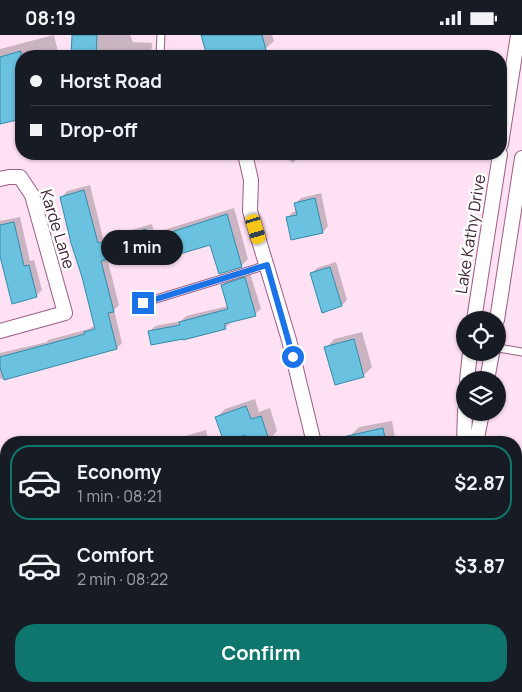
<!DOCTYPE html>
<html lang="en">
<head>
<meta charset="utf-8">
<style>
  :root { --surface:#171b24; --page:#242831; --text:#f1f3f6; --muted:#9ea1a6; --line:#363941; --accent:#0f766e }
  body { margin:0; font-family:Manrope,sans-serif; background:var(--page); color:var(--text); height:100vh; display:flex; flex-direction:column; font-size:19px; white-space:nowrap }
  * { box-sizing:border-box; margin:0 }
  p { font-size:16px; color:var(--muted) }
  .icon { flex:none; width:28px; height:28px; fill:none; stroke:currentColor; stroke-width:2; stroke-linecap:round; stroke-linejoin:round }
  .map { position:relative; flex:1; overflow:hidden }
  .panel { position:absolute; left:0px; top:401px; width:522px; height:256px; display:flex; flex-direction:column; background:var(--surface); border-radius:20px 20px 0 0; box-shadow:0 1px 4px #0004 }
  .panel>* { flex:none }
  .top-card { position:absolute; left:15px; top:15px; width:492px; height:110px; border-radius:20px; box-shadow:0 1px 4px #0004; display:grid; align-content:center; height:110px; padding:0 15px; background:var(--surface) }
  .tools { position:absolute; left:456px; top:276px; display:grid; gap:10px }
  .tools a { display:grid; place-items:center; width:50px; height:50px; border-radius:50%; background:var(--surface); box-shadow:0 1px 4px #0004; font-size:25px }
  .end { position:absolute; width:22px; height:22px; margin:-11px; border:6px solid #1a73e8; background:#fff; box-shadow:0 0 0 2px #fff }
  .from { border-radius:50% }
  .bubble { position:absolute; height:35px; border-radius:18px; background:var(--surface); box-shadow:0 1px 4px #0004; font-size:16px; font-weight:700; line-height:35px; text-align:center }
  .car { position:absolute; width:15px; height:30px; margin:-15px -8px; border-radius:6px; box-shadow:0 0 4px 1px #0007; background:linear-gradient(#f5c518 24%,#345 0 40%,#f5c518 0 76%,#345 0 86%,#f5c518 0) }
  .top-card b { display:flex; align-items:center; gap:18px; height:48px; font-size:19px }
  .top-card b+b { border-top:1px solid var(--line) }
  .top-card i { width:12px; height:12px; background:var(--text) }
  ul { padding:9px 0 0; list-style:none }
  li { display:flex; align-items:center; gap:15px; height:75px; margin:0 10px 8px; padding:0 5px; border:2px solid transparent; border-radius:20px }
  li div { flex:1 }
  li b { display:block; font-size:19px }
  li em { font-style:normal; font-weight:700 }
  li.on { border-color:var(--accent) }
  li>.icon { width:45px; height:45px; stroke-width:1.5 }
  .primary-button { display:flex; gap:10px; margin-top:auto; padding:10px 15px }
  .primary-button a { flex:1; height:58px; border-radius:20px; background:var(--accent); color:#fff; font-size:20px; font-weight:700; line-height:58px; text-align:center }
  .status { display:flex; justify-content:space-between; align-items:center; height:35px; padding:0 25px; background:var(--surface); direction:ltr }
  .status svg { height:14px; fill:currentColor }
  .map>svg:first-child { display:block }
  .shadow { fill:#0003 }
  .building { fill:#6ac1e0; stroke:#318ca9 }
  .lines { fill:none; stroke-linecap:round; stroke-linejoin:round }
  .service-casing { stroke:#9c5e84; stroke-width:9 }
  .minor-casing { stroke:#9c5e84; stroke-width:16 }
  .service { stroke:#fff; stroke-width:7 }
  .minor { stroke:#fff; stroke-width:14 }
  .route { stroke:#1a73e8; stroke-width:6 }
  .labels { text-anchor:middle; stroke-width:5; stroke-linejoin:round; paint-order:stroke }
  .street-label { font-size:16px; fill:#3c2232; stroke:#fff }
</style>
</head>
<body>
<div class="status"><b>08:19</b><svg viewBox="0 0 49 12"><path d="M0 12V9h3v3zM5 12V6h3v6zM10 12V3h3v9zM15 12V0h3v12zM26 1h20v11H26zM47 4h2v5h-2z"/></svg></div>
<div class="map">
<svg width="522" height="657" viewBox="0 0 522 657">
  <rect width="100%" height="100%" fill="#fee1f2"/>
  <path class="shadow" d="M54,0L59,21H21V82L0,88V14Z
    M74,0H130L133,7L152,8L151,21H73Z
    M202,0H272L274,6L265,14L240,21H208Z
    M398,17L427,21H394Z
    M279,119H302L293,128Z
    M90,150L103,203L152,189L156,204L164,195L234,173L248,224L241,231L211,208L158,204L151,211L107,223L119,270L114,275L122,308L117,313L0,344V318L47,307L48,305L89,294L92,292L95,291L62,162L67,156Z
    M321,158L328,191L323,197L287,183L293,177L297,176L295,169L301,163Z
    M20,182L30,226L34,225L42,255L36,261L0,219V186Z
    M336,227L347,265L342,270L311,239L317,233Z
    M250,238L261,274L255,279L231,287L225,293L149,297L155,291L181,286L186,281L228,271L223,250L228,244Z
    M362,297L372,332L363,341L326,313L334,304Z
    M255,364L259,377L270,373L277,396L269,405L245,399L217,382L225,374Z
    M392,386L396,408H351L350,401L359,392Z
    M206,395L209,408H164V407Z
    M6,422V471L0,472V424Z
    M46,651H73L70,654L59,657H48Z"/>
  <path class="building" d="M72,0H97L96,21H71Z
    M201,0H262L266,15L245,21H207Z
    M21,16V84L0,89V22Z
    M84,155L98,208L146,194L151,212L101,226L114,277L108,278L117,314L4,345L0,332V322L41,311L85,299L84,297L95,294L82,242L71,208L60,162Z
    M315,163L323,198L291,205L286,182L297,180L294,168Z
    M227,179L242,232L219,239L210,210L163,224L156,202Z
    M14,187L24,231L29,230L37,262L12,269L0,221V190Z
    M330,232L342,271L322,278L310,238Z
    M245,242L256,281L224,289L226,294L183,305V304L151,310L148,296L180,290L179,287L228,274L221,250Z
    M354,304L364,342L335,350L324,312Z
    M246,371L251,384L261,381L270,408H247L245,400L224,407L215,382Z
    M383,393L386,408H343V402Z"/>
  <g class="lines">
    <defs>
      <path id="service" d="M160,21L161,0
        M143,268L267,230
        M498,313L522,317"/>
      <path id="minor" d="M501,109L518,0
        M245,119L251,145L250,176L289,305L314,408
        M0,144L9,142H20L32,160L65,278L0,296
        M474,285L500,119
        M497,285L522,123
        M467,345L470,318
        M487,345L492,318
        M464,408L465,375
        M476,408L482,378
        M0,531L6,529
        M516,650L520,657
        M382,651L383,657"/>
    </defs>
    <use href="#service" class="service-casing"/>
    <use href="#minor" class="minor-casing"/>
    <use href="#service" class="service"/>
    <use href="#minor" class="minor"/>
  </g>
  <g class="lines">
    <path class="route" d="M143,268L267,230L293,322"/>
  </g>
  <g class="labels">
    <g class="street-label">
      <text transform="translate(58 194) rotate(73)" y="6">Karde Lane</text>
      <text transform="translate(470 199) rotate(-81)" y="6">Lake Kathy Drive</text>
    </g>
  </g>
</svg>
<div class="tools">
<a><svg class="icon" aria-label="locate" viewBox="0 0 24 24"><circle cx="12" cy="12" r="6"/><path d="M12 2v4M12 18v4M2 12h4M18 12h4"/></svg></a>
<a><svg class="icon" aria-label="layers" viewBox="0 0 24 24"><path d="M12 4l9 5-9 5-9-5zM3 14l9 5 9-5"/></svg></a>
</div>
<i class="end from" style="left:293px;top:322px"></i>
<i class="end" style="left:143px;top:268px"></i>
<div class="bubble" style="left:101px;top:195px;width:82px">1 min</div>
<i class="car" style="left:256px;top:194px;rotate:163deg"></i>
<div class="top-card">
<b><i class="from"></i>Horst Road</b>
<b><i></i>Drop-off</b>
</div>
<section class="panel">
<ul>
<li class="on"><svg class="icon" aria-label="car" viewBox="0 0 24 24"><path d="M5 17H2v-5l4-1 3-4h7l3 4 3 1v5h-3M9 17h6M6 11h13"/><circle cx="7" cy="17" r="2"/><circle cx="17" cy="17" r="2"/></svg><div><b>Economy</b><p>1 min · 08:21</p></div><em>$2.87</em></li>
<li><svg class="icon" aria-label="car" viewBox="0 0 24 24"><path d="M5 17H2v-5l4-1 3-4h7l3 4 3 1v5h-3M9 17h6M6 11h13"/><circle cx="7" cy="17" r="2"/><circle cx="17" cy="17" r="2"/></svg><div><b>Comfort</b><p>2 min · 08:22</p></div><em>$3.87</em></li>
</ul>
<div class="primary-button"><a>Confirm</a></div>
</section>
</div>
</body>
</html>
